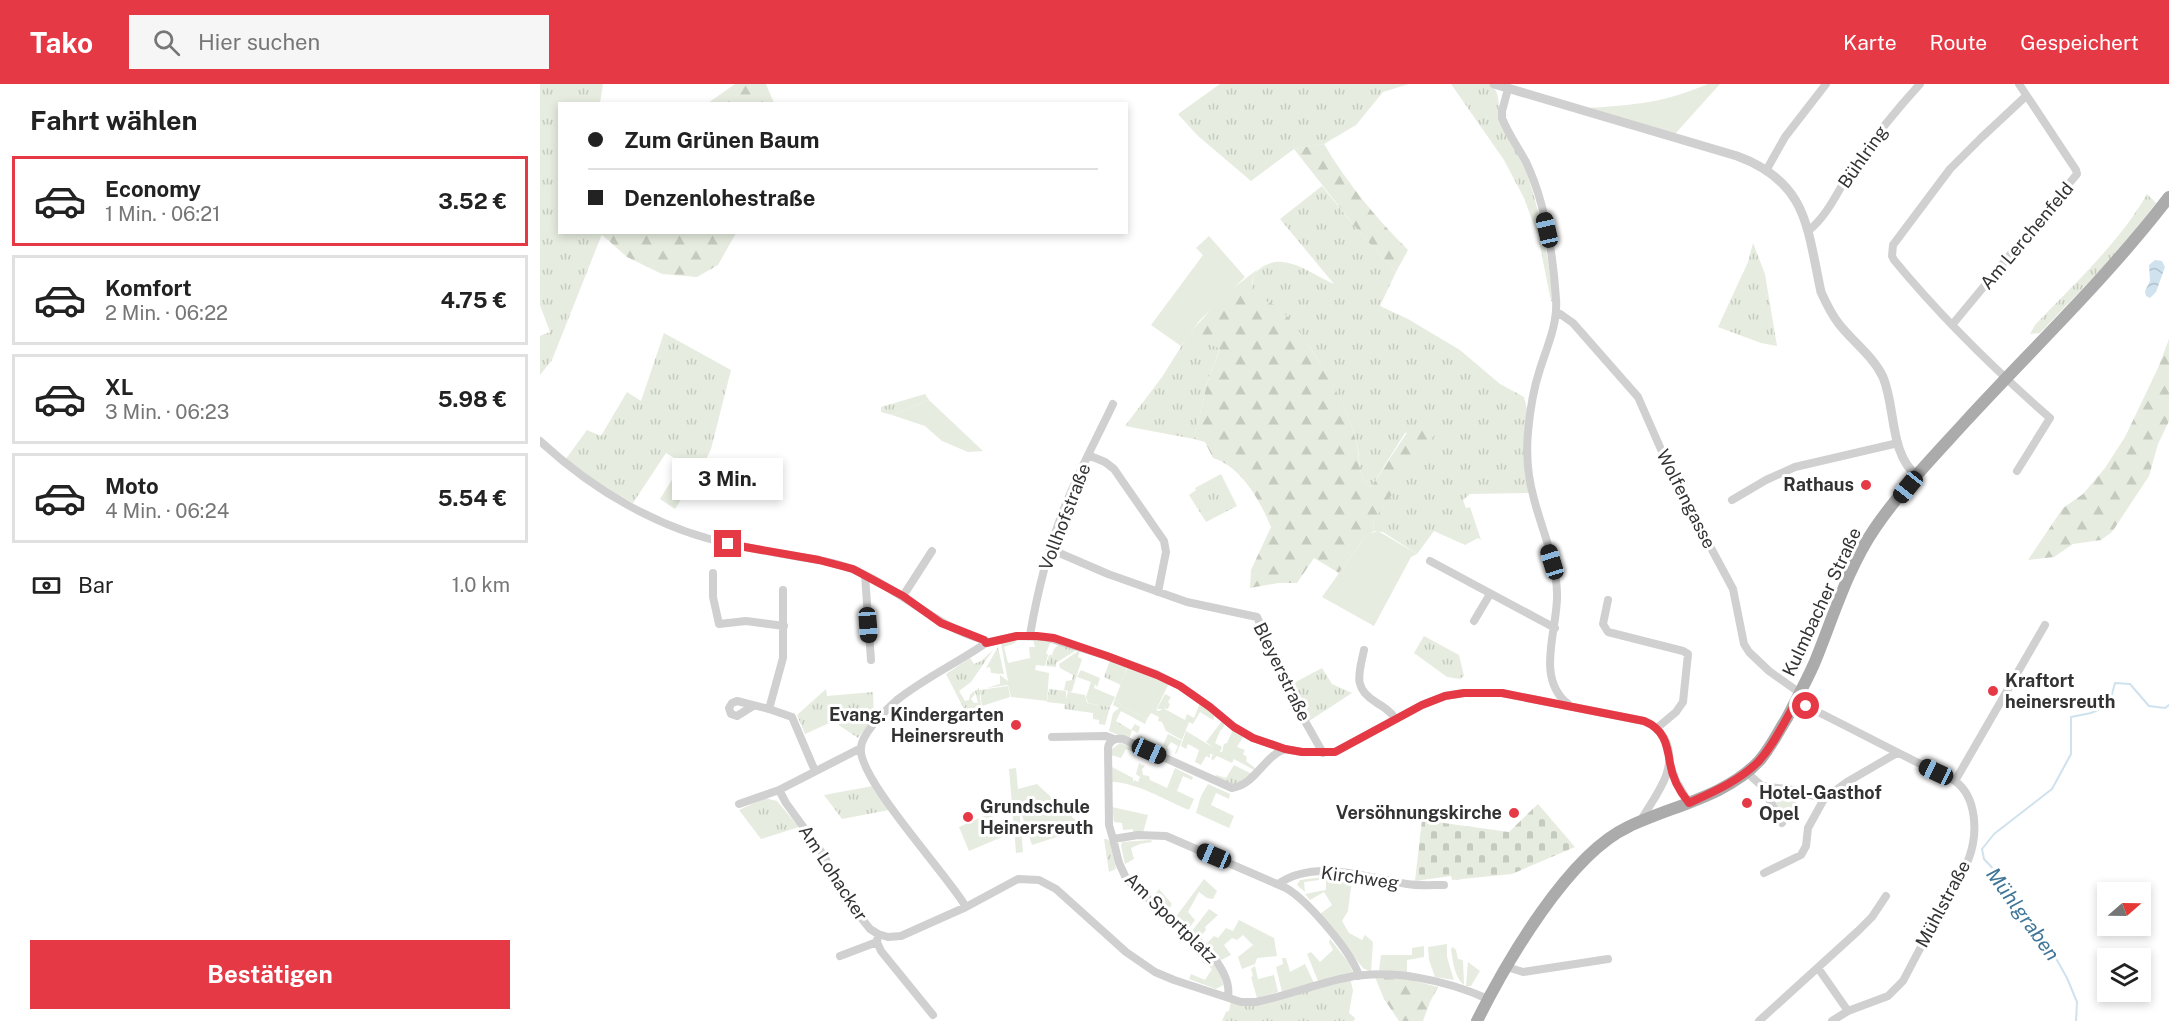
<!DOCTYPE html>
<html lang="de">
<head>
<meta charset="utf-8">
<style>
  :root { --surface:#fff; --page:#f6f6f6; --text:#222; --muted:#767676; --line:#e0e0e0; --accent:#e63946 }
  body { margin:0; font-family:"Public Sans",sans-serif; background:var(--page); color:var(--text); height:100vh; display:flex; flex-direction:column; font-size:22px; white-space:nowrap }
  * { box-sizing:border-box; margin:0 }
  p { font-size:20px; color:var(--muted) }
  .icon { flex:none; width:33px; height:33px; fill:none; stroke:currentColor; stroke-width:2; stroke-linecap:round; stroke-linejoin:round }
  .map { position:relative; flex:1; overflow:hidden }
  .side { display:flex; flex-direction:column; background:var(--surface); width:540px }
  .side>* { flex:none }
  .hud { position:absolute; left:18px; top:18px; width:570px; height:132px; border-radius:0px; box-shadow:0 3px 9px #0003; display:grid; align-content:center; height:132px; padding:0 30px; background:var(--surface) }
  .needle { width:39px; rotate:70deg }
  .fabs { position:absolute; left:1557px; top:798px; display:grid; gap:12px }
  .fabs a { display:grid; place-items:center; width:54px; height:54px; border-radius:0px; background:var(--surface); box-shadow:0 3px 9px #0003; font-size:30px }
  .end { position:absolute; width:27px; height:27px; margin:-14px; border:8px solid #e63946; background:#fff; box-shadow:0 0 0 3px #fff }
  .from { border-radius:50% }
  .bubble { position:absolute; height:42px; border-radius:0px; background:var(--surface); box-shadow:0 3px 9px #0003; font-size:20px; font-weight:700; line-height:42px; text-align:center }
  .car { position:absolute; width:18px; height:36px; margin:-18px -9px; border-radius:8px; box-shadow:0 0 4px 2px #0007; background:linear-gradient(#222 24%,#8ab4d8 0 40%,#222 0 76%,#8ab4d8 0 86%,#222 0) }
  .hud b { display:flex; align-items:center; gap:21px; height:57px; font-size:22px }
  .hud b+b { border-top:2px solid var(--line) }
  .hud i { width:15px; height:15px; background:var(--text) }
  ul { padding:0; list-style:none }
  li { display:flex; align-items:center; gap:18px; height:90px; margin:0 12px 9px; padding:0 18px; border:3px solid var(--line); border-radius:0px }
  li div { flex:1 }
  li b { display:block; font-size:22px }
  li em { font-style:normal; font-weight:700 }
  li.active { border-color:var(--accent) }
  li>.icon { width:54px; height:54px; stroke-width:1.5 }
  h2 { padding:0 30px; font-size:27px; line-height:72px }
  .pay { display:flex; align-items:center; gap:15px; height:66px; padding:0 30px; font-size:22px }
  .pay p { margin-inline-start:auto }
  .button { display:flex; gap:12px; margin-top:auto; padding:12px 30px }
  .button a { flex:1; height:69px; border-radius:0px; background:var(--accent); color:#fff; font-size:24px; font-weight:700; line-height:69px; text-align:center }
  header { display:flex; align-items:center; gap:36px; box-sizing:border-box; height:84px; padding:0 30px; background:var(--accent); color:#fff }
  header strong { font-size:28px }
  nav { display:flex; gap:33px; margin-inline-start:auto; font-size:21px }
  .search { width:420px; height:54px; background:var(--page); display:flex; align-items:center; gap:15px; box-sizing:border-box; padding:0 21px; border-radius:0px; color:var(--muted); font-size:22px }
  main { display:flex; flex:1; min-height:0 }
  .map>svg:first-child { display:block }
  .grass { fill:url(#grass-tufts) }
  .forest { fill:url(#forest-firs) }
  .cemetery { fill:url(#cemetery-stones) }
  .garden { fill:#e6ecdf }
  .water { fill:url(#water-waves) }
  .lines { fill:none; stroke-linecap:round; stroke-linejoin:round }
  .stream { stroke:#cfe2ee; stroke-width:2 }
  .minor { stroke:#d0d0d0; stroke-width:8 }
  .tertiary { stroke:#d0d0d0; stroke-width:9 }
  .primary { stroke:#ababab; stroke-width:12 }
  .route { stroke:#e63946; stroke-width:8 }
  .poi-dot { fill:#e63946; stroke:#fff; stroke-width:2 }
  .labels { text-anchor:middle; stroke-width:6; stroke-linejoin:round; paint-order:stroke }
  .street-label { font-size:18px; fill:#333; stroke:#fff }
  .poi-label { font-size:18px; font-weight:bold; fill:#333; stroke:#fff; text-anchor:end }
  .water-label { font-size:20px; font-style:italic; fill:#3f7597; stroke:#fff }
</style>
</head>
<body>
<header>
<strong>Tako</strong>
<div class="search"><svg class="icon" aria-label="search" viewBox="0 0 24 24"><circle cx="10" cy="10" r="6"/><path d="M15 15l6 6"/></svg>Hier suchen</div>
<nav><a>Karte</a><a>Route</a><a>Gespeichert</a></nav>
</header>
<main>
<section class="side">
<h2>Fahrt wählen</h2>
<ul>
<li class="active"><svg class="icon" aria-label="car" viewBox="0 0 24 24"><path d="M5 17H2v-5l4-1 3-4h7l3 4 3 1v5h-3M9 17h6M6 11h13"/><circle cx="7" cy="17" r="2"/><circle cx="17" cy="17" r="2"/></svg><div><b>Economy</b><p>1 Min. · 06:21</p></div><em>3.52 €</em></li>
<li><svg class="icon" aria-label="car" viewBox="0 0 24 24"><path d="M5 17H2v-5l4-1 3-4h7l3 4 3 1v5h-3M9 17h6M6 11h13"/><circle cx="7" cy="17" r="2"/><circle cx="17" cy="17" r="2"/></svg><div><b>Komfort</b><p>2 Min. · 06:22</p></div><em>4.75 €</em></li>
<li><svg class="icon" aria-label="car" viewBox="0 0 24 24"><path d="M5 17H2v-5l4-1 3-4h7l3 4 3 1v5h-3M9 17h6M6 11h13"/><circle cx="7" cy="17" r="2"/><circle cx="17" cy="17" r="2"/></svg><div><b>XL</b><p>3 Min. · 06:23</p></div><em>5.98 €</em></li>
<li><svg class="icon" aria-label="car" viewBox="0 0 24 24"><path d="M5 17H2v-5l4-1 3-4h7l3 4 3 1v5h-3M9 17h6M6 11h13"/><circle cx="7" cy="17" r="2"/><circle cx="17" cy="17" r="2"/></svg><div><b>Moto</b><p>4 Min. · 06:24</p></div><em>5.54 €</em></li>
</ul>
<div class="pay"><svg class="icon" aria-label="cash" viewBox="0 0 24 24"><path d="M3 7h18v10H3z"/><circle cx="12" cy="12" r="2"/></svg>Bar<p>1.0 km</p></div>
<div class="button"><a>Bestätigen</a></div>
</section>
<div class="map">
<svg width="1629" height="937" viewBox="0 0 1629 937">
  <defs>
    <pattern id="grass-tufts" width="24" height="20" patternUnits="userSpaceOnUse" patternTransform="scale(1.5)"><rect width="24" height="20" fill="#e6ecdf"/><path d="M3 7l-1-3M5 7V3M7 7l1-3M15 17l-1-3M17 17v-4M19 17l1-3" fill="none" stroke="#c6cbc0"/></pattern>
    <pattern id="forest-firs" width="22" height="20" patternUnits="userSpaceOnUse" patternTransform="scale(1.5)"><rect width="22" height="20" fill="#e6ecdf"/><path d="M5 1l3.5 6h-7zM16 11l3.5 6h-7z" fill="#c6cbc0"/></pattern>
    <pattern id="cemetery-stones" width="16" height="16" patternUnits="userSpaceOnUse" patternTransform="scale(1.5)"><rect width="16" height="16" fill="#e6ecdf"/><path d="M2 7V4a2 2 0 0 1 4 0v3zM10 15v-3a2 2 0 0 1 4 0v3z" fill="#c6cbc0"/></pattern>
    <pattern id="water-waves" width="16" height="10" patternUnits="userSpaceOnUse" patternTransform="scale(1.5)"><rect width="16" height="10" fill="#cfe2ee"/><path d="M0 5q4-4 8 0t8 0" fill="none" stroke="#b2c2cd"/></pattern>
  </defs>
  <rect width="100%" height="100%" fill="#fff"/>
  <path class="grass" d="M0,0H63L60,19L20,20V148H60L62,150L12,276L0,291V252L10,248L0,221Z
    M680,0H869L843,8L816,41L784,60L754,65L711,97L657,51L638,30Z
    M911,0H950C962,10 957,20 960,33C962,46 980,72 986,87C1001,130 1008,173 1014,218L1011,217L998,152L984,114L964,76Z
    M782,102L820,149L856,188L840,222L868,235L920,266L960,300L984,313L987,325L984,351L989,409L930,410L923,416L926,424L930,423L941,456L938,454L925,461L894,447L877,470L843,448L834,447L833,437L897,346L865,349L831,403C818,395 820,378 818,365C812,335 796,307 781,281C769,261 755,241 739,225C732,218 717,217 713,207C711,201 713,194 715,189C740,163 768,189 794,200L740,135Z
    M1607,110L1616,119L1581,164L1500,249L1490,250L1495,241C1533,201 1580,158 1607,110Z
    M1213,159L1225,190L1237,262L1221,259L1178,243L1208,178Z
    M124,249L191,286L171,365L159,390L126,369L93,419L68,405L25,376L47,346L61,352L87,308L101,317Z
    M649,250L680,264L668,296L654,355L585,342L622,293Z
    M385,310L389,316L352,331L341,328V323Z
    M681,390L697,422L666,438L649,411L656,406L655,404Z
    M884,552L919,571L924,592L920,595L907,593L874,569Z
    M520,559L538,565L516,579V583L506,582L509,571H512L514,565Z
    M458,563L464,590L451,589L450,583L446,584Z
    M453,566L431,598L419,607L425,617L429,616L430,611L434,607L435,610L431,615L434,619H438L435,607L439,604L441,622L425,627L406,590L430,574L434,580L441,577Z
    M540,566L538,573L542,575L532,607L529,608L545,611L547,619L570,623L565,641L559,640V636L553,635V629L524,625L525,620L507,618L509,605L526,607V615L528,607L524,606L526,597L532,596L533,591L520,584L519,580Z
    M570,576L587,583L581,601L564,593Z
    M782,584L792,600L812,609L766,639L748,602Z
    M468,602L470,613L442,622L440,606Z
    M286,605L287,612L333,608L334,634L318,654L300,642L296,636L265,650L257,631Z
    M575,615L583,623L607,635L605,640L581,627L576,637L591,646L595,640L600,643L598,649L592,646L589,656L569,647L573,629L579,624L573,621Z
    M599,651L628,665L625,672L595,658Z
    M694,681L712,690L696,701L674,694L676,691L686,694Z
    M333,702L349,726L302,735L284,711Z
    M1231,706L1261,711L1245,735L1229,709Z
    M225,714L237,717L259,743L221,755L199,726Z
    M564,755H567L570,758L576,785L569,788Z
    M810,894L813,906L809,929L815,934L814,937H682L686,928L689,927L691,916L701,919Z"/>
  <path class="forest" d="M195,0H226L234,19H168Z
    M784,60C807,99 836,134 868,166L856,188L820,149L754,65Z
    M60,149H196L178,181L157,193L122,190L87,173Z
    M718,185C713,191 710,200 713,207C717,216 729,217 736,222C752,234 765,256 776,273C793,300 810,330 817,361C820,374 817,395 831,403L868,347L878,345L898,346L833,437L834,447L824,454L799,489L774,474L757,499H738L710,504L711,486L731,443C720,417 702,383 673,374L665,358L654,355L668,296L680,265L649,250L683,212Z
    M1629,255V337L1618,360L1609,392L1572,448L1561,456L1533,460L1514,473L1488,476L1523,424L1543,410L1565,384L1585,353L1618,284Z
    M835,893L871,896L898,903L890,918L883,937H859L844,915Z"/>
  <path class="cemetery" d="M998,720L1035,763L972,790L912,796L911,792L875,797L882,736L969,748Z"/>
  <path class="garden" d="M1168,0H1180L1135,50L1046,24C1095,21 1123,19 1168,0Z
    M669,152L705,193L660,236L641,262L611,241L663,171L656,164Z
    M389,316L443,367L428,368L402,357L385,342L352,331Z
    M141,381L156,391L135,425L120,415Z
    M838,447L877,470L871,473L834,542L782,513L824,454L828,450Z
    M493,555L511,557L506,569L508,571L505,582L496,581L495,586L509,589L507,617L471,613L468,601L446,604L460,600V591L468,597L461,559L476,556L475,559L464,563L468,579L490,574L489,563H495Z
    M588,582L629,599L616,626L620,627L622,625H617L625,610L631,613L628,618L630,620L628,625L623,624L645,636L647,630L654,634L660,619L675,631L673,636L660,628L653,640L649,638L642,656L626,647L622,638L618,637L619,633L611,629L607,635L583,623L575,615Z
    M541,586L560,594L557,603L555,600L554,604L575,613L570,623L548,619L546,613L551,598L537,593Z
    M682,637L685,640L682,646L681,645L675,659L682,663L680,668H682L684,660L687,659L693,646L703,653L697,663L705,666L703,670L707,673L706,677L715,684L714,686L694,675L692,679L677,672L673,676L671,675L673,670H670V674L666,672L661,681L655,678L659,666L648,660L646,665L641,662L646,647L674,664L666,658Z
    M628,650L642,657L636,670L635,669L638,662L631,658L627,664L623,661Z
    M580,659L599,666L595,669L586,665L581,674L571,671L572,665Z
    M599,679L605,682L602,685L603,691L609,692L610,696L627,704L635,684L653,693L652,696L643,692L637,707L654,715L649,726C624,716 599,699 572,698V683L593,694V699L594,696L598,698L600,693L596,690Z
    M476,684L478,705L497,700L544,744L492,761L479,722L483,768L476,769L469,685Z
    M668,700L690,710L689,715L676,709L671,721L694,732L689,744L656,729L661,712Z
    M572,723L608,731L603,749H593V745L583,746L582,739L574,738Z
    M451,729L462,753L429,767L419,743Z
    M611,756L612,758L600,760L591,764L594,775L585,780L581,762L582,758Z
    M792,792L812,795L808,827L802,837L809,849L822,856L825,851L833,858L831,888L823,884L780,830L792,821L784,808L770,816L765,810L786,806V795L764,798L765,808L757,801L760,796Z
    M664,795L677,807L673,815L667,814L659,808L648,828L655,836L649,844L635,834Z
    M619,805L632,820L627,829L612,814Z
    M669,825L678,831L665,843L666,846L660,853L652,847Z
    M699,836L734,854L737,872L717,874L715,880L702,885L698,873L713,861L703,851L697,856L692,854L684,861L691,871L681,876L667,859L674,852L678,854L686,844L693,847Z
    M790,855L809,879L813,889L778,897L767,870L771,868L780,878L793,866L789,858Z
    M907,860V873L914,896L895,893L889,876L888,863Z
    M884,862V873L867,876V889L839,886L841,871H872V864Z
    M913,863L916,866L918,875L923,876L924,901C914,893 913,877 911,865Z
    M667,872L680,888L683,901L676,905L649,895L651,890L665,896L672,885L662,878Z
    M742,874H746L750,888L765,880L774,899L742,908L736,883L743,880Z
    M928,878L940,887L931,902H926Z
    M715,882L718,895L734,891L738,908L717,914L711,893L713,892L711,885Z"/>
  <path class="water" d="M1615,176L1622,177L1625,183L1616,208L1610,214L1606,212L1605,207L1610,197L1609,181Z"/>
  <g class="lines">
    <path class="stream" d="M1536,937L1537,918L1527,894L1504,853L1469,802L1444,775L1442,765L1454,750L1512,705L1531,670V633L1551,629L1569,621L1575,599L1590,600L1609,622L1625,624L1629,621"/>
    <path class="minor" d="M968,5L962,27V34C968,50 978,63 986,78C1006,120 1013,170 1016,215C1018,239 1007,263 1000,285C993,306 990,326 988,348C986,370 988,394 994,415C1002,446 1016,476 1017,508C1019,543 994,593 1028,620
      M1227,85L1245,53L1286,0
      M1268,147C1288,132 1299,104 1313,83C1334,54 1356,26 1380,0
      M1016,227L1033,239L1098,313L1134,395L1193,505L1204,560L1209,568L1229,587L1260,609
      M1412,241L1537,90L1536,86L1479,0
      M0,357C53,406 120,446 191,460C210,464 230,468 249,471C270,475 292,477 312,485C359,504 394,542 444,556L446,559L477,552L505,553L567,572L616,590L640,602L670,623L694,643L713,654L745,665L762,668H795L882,621L905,612L924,609H962L1104,637C1115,642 1122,648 1127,660C1137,689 1113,714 1100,738
      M548,371L565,378L574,385L624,457L626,468L618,508
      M1477,387L1510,334C1454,285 1401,233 1354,176L1352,172L1353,161L1410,85L1441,54L1486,12
      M1192,416L1226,396L1255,383L1358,359
      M510,465L568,490L647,518L717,533L766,639L783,669
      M890,477L1015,544
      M173,489V513L179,540L206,537L244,542
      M325,491L331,576
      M243,506V574L229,625L252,633L275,687
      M363,512L392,467
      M1068,516L1063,540L1068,548L1143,567L1148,570L1143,618L1136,628L1117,644
      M934,537L950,510
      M490,551C497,510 507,469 522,430C536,392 556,356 573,320
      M824,566C819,590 812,604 837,619C844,623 850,627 855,634
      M1256,617C1309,643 1361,671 1415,697C1437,713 1438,749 1429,774C1424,788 1414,802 1406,815C1392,842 1377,870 1363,897L1348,912L1308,927L1292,937
      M213,622L197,632L191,630L189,624L192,619L197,617L229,625
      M512,653L566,652L574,655
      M745,665C723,673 716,700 692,704L583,655C575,654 569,656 568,664L569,741L573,755L598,751L626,752L746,804C767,816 812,868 819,892
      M1130,680L1136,697L1149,719
      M1206,688L1222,702L1254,706L1284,715
      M1415,697L1505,541
      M1222,702L1242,739
      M239,706L246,719L283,770L307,816L330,845L338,850L348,853L361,852L426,823L478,795L499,796L516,805L586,868L615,888L634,896L701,918H716C746,912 775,900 805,894C850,884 906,896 948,915
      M199,720L239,706L321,664
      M573,755L579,779L586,794C612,824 695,870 688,913
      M1224,789L1261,771L1266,762L1268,744L1284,715L1307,698L1357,669
      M738,800C776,774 826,794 867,800C879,802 892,801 904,801
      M426,823C407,790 316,693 321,663C323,648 346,626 357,616C385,594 417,579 446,559
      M338,850L337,858L341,867L393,931
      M300,872L337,858
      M967,883L983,888L1068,875
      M1278,884L1308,927
      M1219,937L1318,847L1332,833L1346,812"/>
    <path class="tertiary" d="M954,0L1197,72C1268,98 1267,144 1281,208C1286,219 1291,230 1299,240C1313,258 1333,272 1343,293C1356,324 1349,369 1377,392"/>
    <path class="primary" d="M937,937C966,879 1028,771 1088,743C1131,722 1186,713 1220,676C1231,663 1238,648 1247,634C1256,616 1266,598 1274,580C1293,534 1307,485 1335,444C1361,406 1394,372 1425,338C1493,264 1567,194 1629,113"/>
  </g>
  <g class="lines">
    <path class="route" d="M188,460L279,476L313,485L363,512L401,539L444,556L446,559L477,552H497L514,554L567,572L617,591L640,602L670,623L694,643L713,654L745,665L762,668H795L882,621L905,612L924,609H962L1104,637C1124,645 1127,660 1130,679C1132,693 1140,708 1149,719C1173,708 1199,697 1218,678C1234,661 1244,638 1256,618L1266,622"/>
  </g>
  <g class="poi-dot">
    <circle cx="1326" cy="401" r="6"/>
    <circle cx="1453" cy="607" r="6"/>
    <circle cx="476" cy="641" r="6"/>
    <circle cx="1207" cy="719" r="6"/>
    <circle cx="974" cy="729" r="6"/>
    <circle cx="428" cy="733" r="6"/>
  </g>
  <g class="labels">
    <g class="street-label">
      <text transform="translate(1323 73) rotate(-55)" y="6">Bühlring</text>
      <text transform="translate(1487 152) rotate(-50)" y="6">Am Lerchenfeld</text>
      <text transform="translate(1146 415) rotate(63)" y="6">Wolfengasse</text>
      <text transform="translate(525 433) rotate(-69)" y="6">Vollhofstraße</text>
      <text transform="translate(1282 518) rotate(-65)" y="6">Kulmbacher Straße</text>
      <text transform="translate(742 588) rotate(64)" y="6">Bleyerstraße</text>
      <text transform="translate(293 789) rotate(57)" y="6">Am Lohacker</text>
      <text transform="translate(820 794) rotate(8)" y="6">Kirchweg</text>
      <text transform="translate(1403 820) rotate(-62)" y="6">Mühlstraße</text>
      <text transform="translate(631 834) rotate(44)" y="6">Am Sportplatz</text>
    </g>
    <g class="poi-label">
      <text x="1314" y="407">Rathaus</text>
      <text x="1465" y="603" text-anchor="start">Kraftort<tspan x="1465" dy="21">heinersreuth</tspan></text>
      <text x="464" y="637">Evang. Kindergarten<tspan x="464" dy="21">Heinersreuth</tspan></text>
      <text x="1219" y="715" text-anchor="start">Hotel-Gasthof<tspan x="1219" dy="21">Opel</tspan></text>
      <text x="440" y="729" text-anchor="start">Grundschule<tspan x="440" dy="21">Heinersreuth</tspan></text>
      <text x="962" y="735">Versöhnungskirche</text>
    </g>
    <g class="water-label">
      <text transform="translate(1483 830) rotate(54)" y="7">Mühlgraben</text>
    </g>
  </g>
</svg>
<div class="fabs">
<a><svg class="needle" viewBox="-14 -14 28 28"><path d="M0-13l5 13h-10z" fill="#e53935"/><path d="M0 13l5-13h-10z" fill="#767676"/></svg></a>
<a><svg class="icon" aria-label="layers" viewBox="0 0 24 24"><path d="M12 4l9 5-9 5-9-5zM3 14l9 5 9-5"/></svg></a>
</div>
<i class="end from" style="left:1266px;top:622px"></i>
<i class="end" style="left:188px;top:460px"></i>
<div class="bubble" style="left:132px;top:374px;width:111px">3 Min.</div>
<i class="car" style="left:1007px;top:146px;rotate:347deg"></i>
<i class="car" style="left:1368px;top:403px;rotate:219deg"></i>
<i class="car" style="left:1012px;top:478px;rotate:343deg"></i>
<i class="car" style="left:328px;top:541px;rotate:176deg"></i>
<i class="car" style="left:609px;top:667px;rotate:114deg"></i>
<i class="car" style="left:1396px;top:688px;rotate:295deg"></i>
<i class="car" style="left:674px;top:772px;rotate:293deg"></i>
<div class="hud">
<b><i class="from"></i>Zum Grünen Baum</b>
<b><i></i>Denzenlohestraße</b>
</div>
</div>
</main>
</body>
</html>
